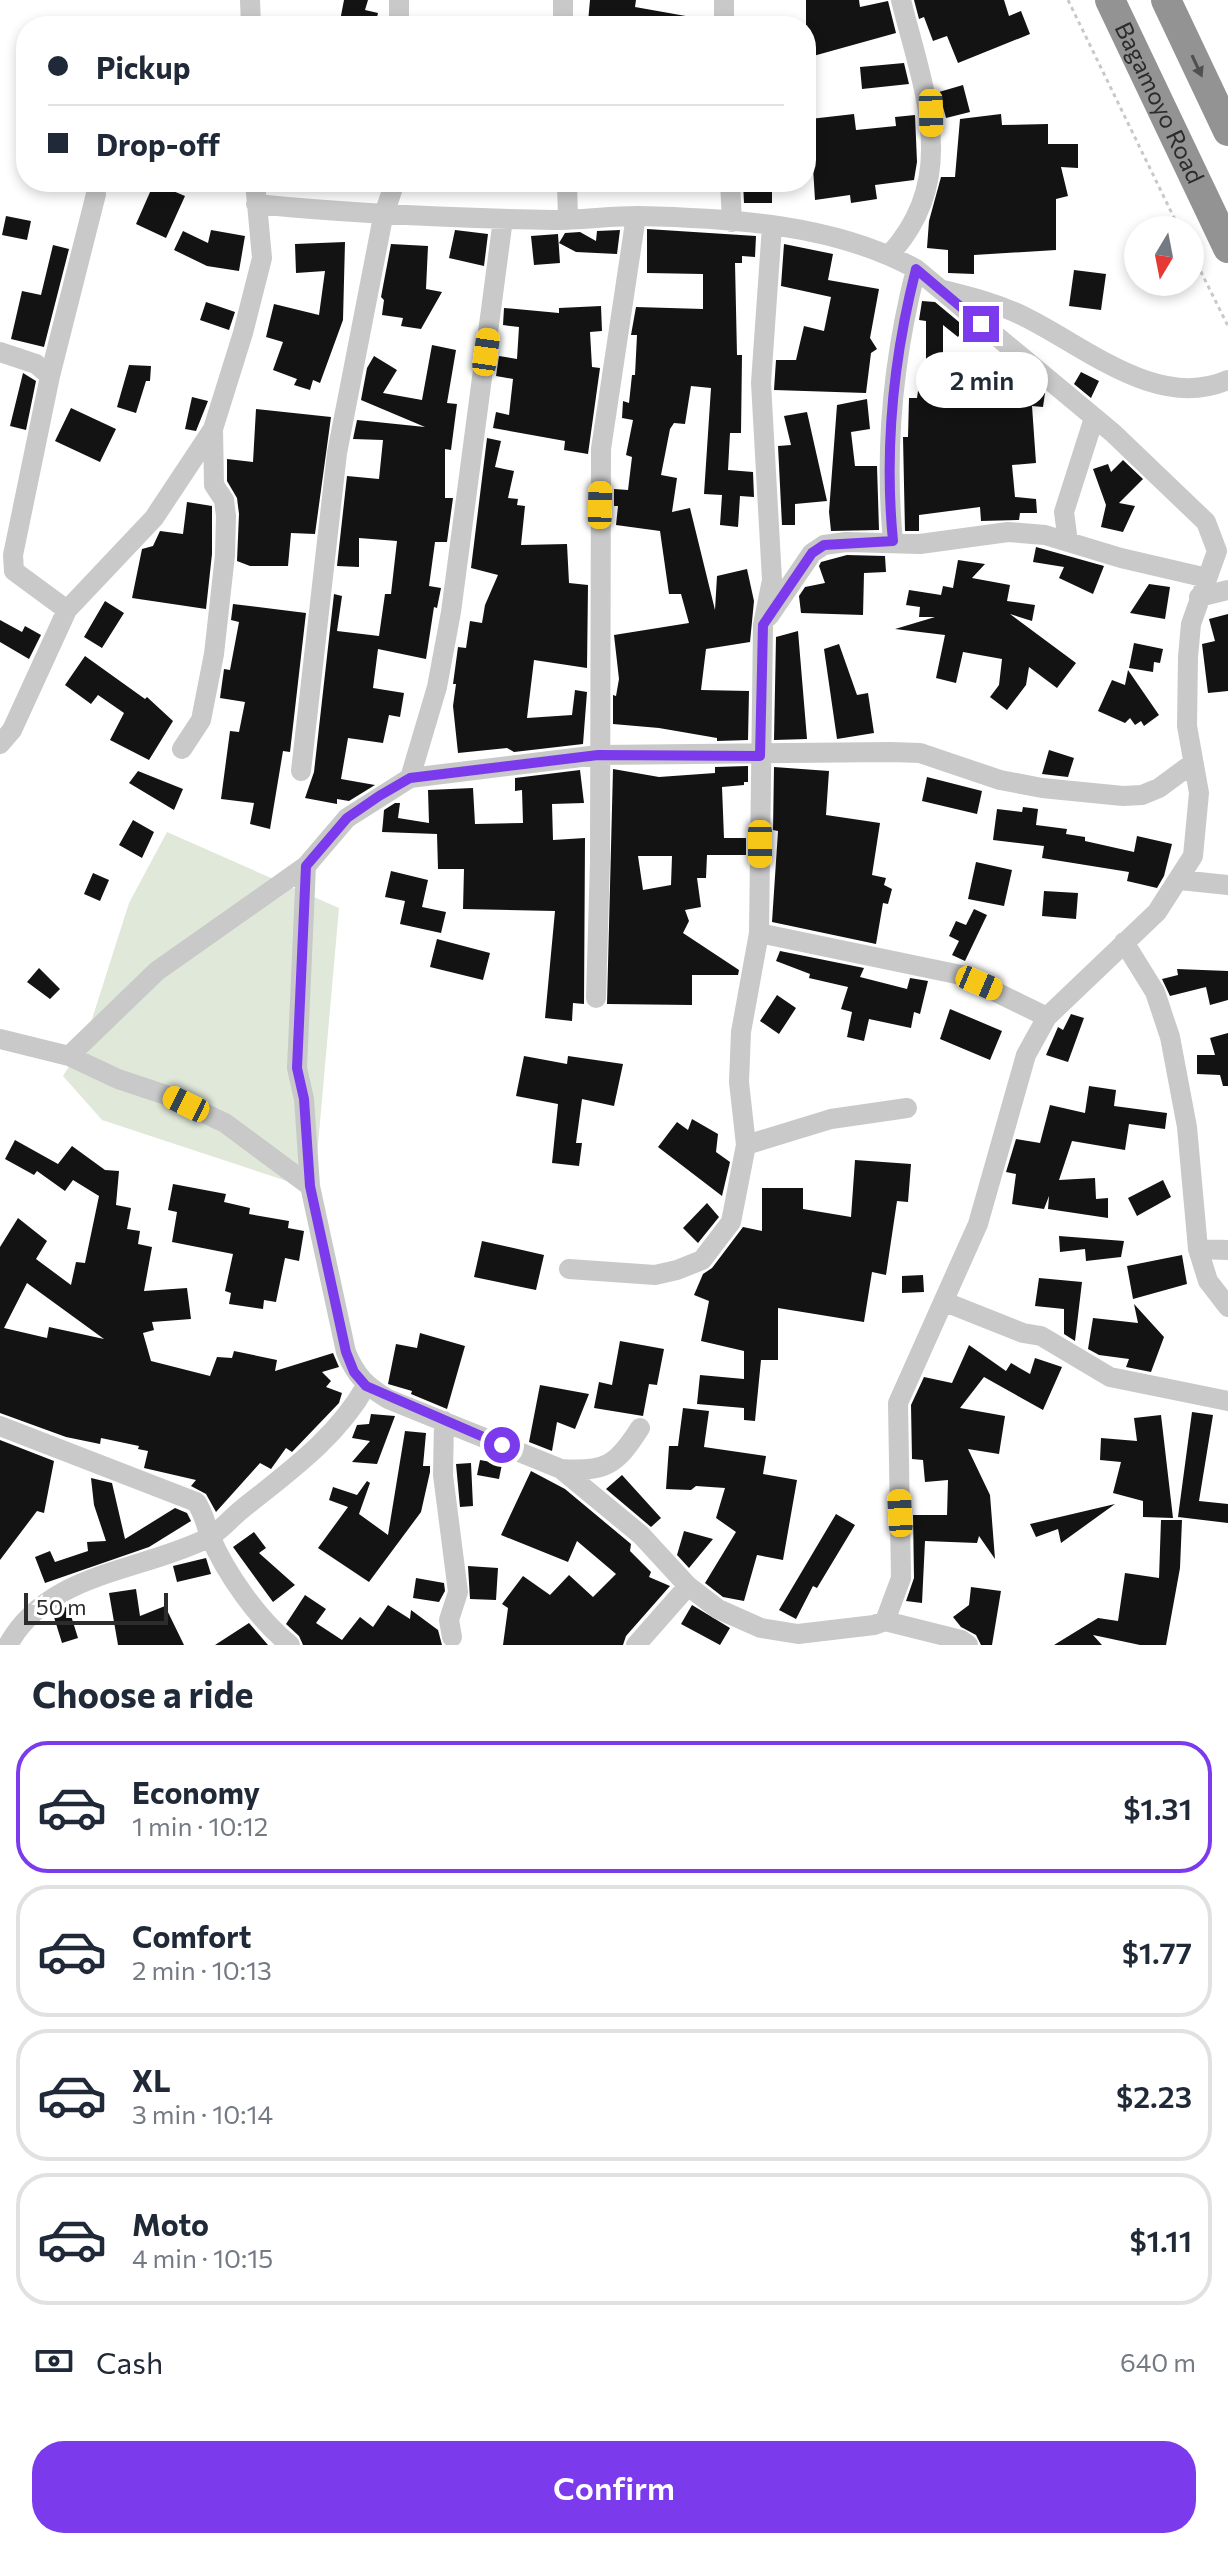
<!DOCTYPE html>
<html lang="en">
<head>
<meta charset="utf-8">
<style>
  :root { --surface:#fff; --page:#f2f2f3; --text:#1f2937; --muted:#747a83; --line:#e0e1e3; --accent:#7c3aed }
  body { margin:0; font-family:Commissioner,sans-serif; background:var(--page); color:var(--text); height:100vh; display:flex; flex-direction:column; font-size:30px; white-space:nowrap }
  * { box-sizing:border-box; margin:0 }
  p { font-size:26px; color:var(--muted) }
  .icon { flex:none; width:44px; height:44px; fill:none; stroke:currentColor; stroke-width:2; stroke-linecap:round; stroke-linejoin:round }
  .map { position:relative; height:1645px; overflow:hidden }
  .panel { display:flex; flex-direction:column; background:var(--surface); flex:1 }
  .panel>* { flex:none }
  .top-card { position:absolute; left:16px; top:16px; width:800px; height:176px; border-radius:32px; box-shadow:0 4px 12px #0003; display:grid; align-content:center; height:176px; padding:0 32px; background:var(--surface) }
  .needle { width:52px; rotate:190deg }
  .fabs { position:absolute; left:1124px; top:216px; display:grid; gap:16px }
  .fabs a { display:grid; place-items:center; width:80px; height:80px; border-radius:50%; background:var(--surface); box-shadow:0 4px 12px #0003; font-size:40px }
  .scale { position:absolute; left:24px; bottom:20px; width:144px; box-sizing:border-box; padding-left:8px; border:4px solid #2c2c2c; border-top:0; font-size:22px; line-height:28px; white-space:nowrap; color:#2c2c2c; -webkit-text-stroke:6px #fff; paint-order:stroke }
  .end { position:absolute; width:36px; height:36px; margin:-18px; border:10px solid #7c3aed; background:#fff; box-shadow:0 0 0 4px #fff }
  .from { border-radius:50% }
  .bubble { position:absolute; height:56px; border-radius:28px; background:var(--surface); box-shadow:0 4px 12px #0003; font-size:26px; font-weight:600; line-height:56px; text-align:center }
  .car { position:absolute; width:24px; height:48px; margin:-24px -12px; border-radius:10px; box-shadow:0 0 6px 2px #0007; background:linear-gradient(#f5c518 24%,#345 0 40%,#f5c518 0 76%,#345 0 86%,#f5c518 0) }
  .top-card b { display:flex; align-items:center; gap:28px; height:76px; font-size:30px }
  .top-card b+b { border-top:2px solid var(--line) }
  .top-card i { width:20px; height:20px; background:var(--text) }
  ul { padding:0; list-style:none }
  li { display:flex; align-items:center; gap:24px; height:132px; margin:0 16px 12px; padding:0 16px; border:4px solid var(--line); border-radius:32px }
  li div { flex:1 }
  li b { display:block; font-size:30px }
  li em { font-style:normal; font-weight:600 }
  li.selected { border-color:var(--accent) }
  li>.icon { width:72px; height:72px; stroke-width:1.5 }
  h2 { padding:0 32px; font-size:36px; line-height:96px }
  .pay { display:flex; align-items:center; gap:20px; height:88px; padding:0 32px; font-size:30px }
  .pay p { margin-inline-start:auto }
  .button { display:flex; gap:16px; margin-top:auto; padding:16px 32px }
  .button a { flex:1; height:92px; border-radius:32px; background:var(--accent); color:#fff; font-size:32px; font-weight:600; line-height:92px; text-align:center }
  .map>svg:first-child { display:block }
  .green { fill:#e0e8da }
  .building { fill:#131313; fill-rule:evenodd }
  .lines { fill:none; stroke-linecap:round; stroke-linejoin:round }
  .path { stroke:#c9c9c9; stroke-width:3; stroke-dasharray:4 4; stroke-linecap:butt }
  .minor { stroke:#c9c9c9; stroke-width:20 }
  .highway { stroke:#939393; stroke-width:30 }
  .oneway { fill:#505050 }
  .route { stroke:#7c3aed; stroke-width:10 }
  .labels { text-anchor:middle; stroke-width:8; stroke-linejoin:round; paint-order:stroke }
  .street-label { font-size:24px; fill:#2c2c2c; stroke:#fff }
</style>
</head>
<body>
<div class="map">
<svg width="1228" height="1645" viewBox="0 0 1228 1645">
  <rect width="100%" height="100%" fill="#fff"/>
  <path class="green" d="M167,832L339,908L314,1190L102,1120L63,1076L85,1041L129,903Z"/>
  <path class="building" d="M344,0H368L365,10L378,13L375,26H339Z
    M590,0H636L635,7L697,18L696,26H615L588,22Z
    M806,0H859L860,7L888,1L896,33L806,58Z
    M914,0H1004L1009,16L1021,11L1030,34L958,63L947,36L933,41L924,17L919,19Z
    M904,63L909,84L862,89L860,67Z
    M963,85L970,112L946,118L939,92Z
    M854,114L856,130L896,126L895,117L915,115L917,162L914,180L875,185L877,199L851,203L850,195L815,200L810,119Z
    M1001,114L1002,125L1048,124V144H1078V168L1061,167L1068,196L1056,199V250L974,255V274L948,273V250L927,248L929,221L941,177H955L960,119Z
    M743,182H772V203H744Z
    M154,183L185,196L166,238L136,224Z
    M6,216L31,221L27,240L2,235Z
    M647,229L756,236L755,257L742,256V263H735L737,355H742L741,433H730L728,470L753,472L754,497L740,496L738,527L720,525L722,495L704,494L711,388L691,386L685,424L674,423L670,429L661,475L677,478L672,512L690,508L715,610L717,576L747,569L754,601L750,642L706,649L701,690L749,691L748,740L717,741V738L659,728L613,724V695L616,696L619,679L614,635L689,623L681,594H669L660,531L616,525L618,506H614V489L628,490L632,457L626,455L633,420L622,418L623,401L629,403L632,375H635L637,335H631L636,307L703,309V274L647,273Z
    M211,230L245,236L239,271L207,266L174,250L183,231L208,243Z
    M455,230L488,234L484,266L449,258Z
    M620,230L617,254L576,252L559,243L565,233L580,232L596,241L597,231Z
    M558,234L560,263L534,265L531,236Z
    M345,242L343,320L320,383L313,380L310,390L294,385L297,379L273,370L283,342L266,337L274,304L319,315L325,271L296,273L295,244Z
    M391,244L428,246L426,289L442,292L421,329L401,326L403,318L382,315L384,300L381,297Z
    M784,244L833,254L828,280L879,289L870,338L877,349L871,353L866,393L774,390L776,360H796L804,326L824,331L831,297L781,286Z
    M53,245L69,249L44,347L11,339L22,291L41,295Z
    M1074,270L1106,274L1101,310L1069,306Z
    M922,301L935,302L965,327L958,337L943,325V356L935,367L961,370L960,375L1011,383L1010,388L1045,393L1043,407L1032,406L1036,463L1012,465L1015,497L1036,499L1037,513H1020L1019,520L981,521L980,507L919,515V531H905L903,437H908L909,398H917L921,370L926,371V321L919,320Z
    M206,302L235,312L229,330L200,320Z
    M601,306L602,331L590,332L592,367L600,368L588,454L564,450L565,441L493,428L496,412L509,415L513,379L496,376L499,356L517,359L519,327L503,325L504,308L559,313V308Z
    M432,345L456,350L447,403L457,404L451,450L445,449V498H453L447,542H435L429,586L441,588L437,608L434,607L426,659L378,649L373,688L404,693L400,717L389,715L383,743L348,738L341,779L375,785L349,801L337,799V804L305,798L314,772L334,594L342,596L337,631L379,636L385,594H391L397,541L359,538V567L337,566L347,476L379,479L383,440L353,439L357,420L425,427L361,400L367,368L374,356L397,370L383,393L422,400Z
    M129,365L151,366L150,381H146L136,413L117,407Z
    M1081,372L1099,381L1091,398L1074,384Z
    M23,373L36,381L26,430L10,426Z
    M192,397L208,401L196,431L185,429Z
    M867,399L870,429L851,432L855,466H877L879,530L831,531L829,512L837,405Z
    M71,408L116,429L100,462L55,441Z
    M256,409L331,417L315,534L291,533L288,566H250L237,561L239,514L237,498L227,481V459L253,462Z
    M807,412L827,501L795,504V525H782L778,446L791,445L784,416Z
    M487,438L501,441L495,467L514,471L508,498L518,499L517,505L525,506L521,545L567,544L569,583L588,585L587,668L534,660L527,718L572,715L575,690L587,692L583,744L514,752L507,748L458,753L453,706L456,684H453L458,647L466,648L470,621L482,623L485,605L498,575L471,568Z
    M1123,460L1143,479L1119,503L1135,506L1123,532L1101,527L1106,505L1093,469L1108,464L1111,472Z
    M187,502L212,506V554L206,609L132,598L142,549L153,546L160,531L183,534Z
    M1036,547L1104,566L1093,594L1059,578L1064,567L1033,562Z
    M847,555L885,556L886,572L864,573L863,615L801,613L799,596L805,587L825,583L819,566L821,562Z
    M958,560L985,564L972,578L1010,585L1007,601L1035,605L1032,621L1010,614L1076,663L1057,688L1029,667L1026,685L1007,710L990,697L999,685L1002,659L963,652L956,683L936,678L945,635L895,629L935,617H919L920,607L906,605L909,590L941,595L943,586L953,588Z
    M1149,584L1170,587L1165,619L1130,613Z
    M105,601L124,613L102,648L84,637Z
    M233,604L306,613L290,752L283,751L270,829L250,824L254,803L221,799L230,731L239,732L245,702L220,698L224,669L230,670L239,622L231,620Z
    M1228,614V691L1208,693L1202,644L1215,641L1209,619Z
    M0,620L22,632L25,626L41,635L29,659L0,642Z
    M798,631L807,739L774,740L776,637Z
    M1134,643L1163,649L1160,663L1154,662L1153,672L1129,668Z
    M839,644L857,695L868,693L874,733L837,739L824,649Z
    M85,656L145,699L147,697L173,721L149,760L110,740L124,713L98,695L91,704L65,685Z
    M1128,670L1159,715L1144,726L1141,721L1135,725L1130,718L1125,723L1098,711L1112,680L1125,685Z
    M1049,750L1074,758L1068,777L1042,774Z
    M748,766V782H744V785L722,787L724,838H746V855H707L706,878H697L701,907L685,910L689,921L683,933L739,970L738,975H692V1005L607,1004L613,769L659,777L715,773V767ZM638,856H672L671,885L643,890Z
    M774,767L829,771L826,815L880,823L872,875L886,878L884,885L892,889L888,904L883,903L876,944L772,922L778,831L773,830Z
    M580,770L584,803L552,804L553,840L585,838L584,1004L573,1003L572,1021L545,1018L555,911L463,909L464,869H438L437,834L382,832L383,822L384,810L395,803H400L398,818L429,823L428,790L473,788L475,824L523,823L522,790L515,791V778Z
    M138,771L183,789L174,810L129,783Z
    M927,777L982,791L977,814L922,801Z
    M1023,807L1038,809L1036,825L1067,829L1066,834L1085,837V841L1134,852L1137,836L1172,844L1164,876L1157,888L1127,881L1129,872L1042,858L1044,846L993,840L997,809L1022,812Z
    M133,820L154,832L142,858L119,845Z
    M976,862L1012,870L1004,906L968,899Z
    M391,871L428,880L422,907L446,912L441,933L400,924L405,901L385,897Z
    M93,873L109,880L100,901L84,894Z
    M1044,891L1078,893L1076,919L1042,916Z
    M974,909L987,915L965,961L952,955L959,941L949,936L956,921L966,925Z
    M437,939L490,953L483,980L430,967Z
    M780,951L864,968L860,977L907,989L910,978L928,981L920,1014L914,1012L911,1028L869,1019L864,1041L847,1037L852,1012L841,1009L848,987L809,978L810,974L776,961Z
    M39,968L60,989L50,999L27,982Z
    M1177,969L1228,971V1000L1210,1005L1206,987L1170,996L1162,979L1178,975Z
    M777,995L796,1008L779,1034L760,1021Z
    M950,1009L1002,1031L990,1060L940,1039Z
    M1071,1014L1084,1018L1068,1062L1046,1055L1058,1027L1063,1030Z
    M1228,1033V1086H1223L1220,1075L1197,1074V1055H1215L1210,1038Z
    M524,1056L567,1064L568,1056L623,1064L614,1106L582,1099L576,1143H582L579,1166L552,1163L558,1104L516,1096Z
    M1089,1086L1116,1090L1114,1106L1167,1113L1165,1129L1129,1124L1125,1150L1072,1141L1059,1180L1095,1178L1096,1199L1108,1198V1218L1048,1209L1049,1196L1044,1209L1012,1204L1016,1174L1006,1172L1016,1139L1040,1143L1050,1105L1085,1113Z
    M692,1119L718,1134L716,1152L730,1162L722,1196L658,1147L677,1122L688,1130Z
    M15,1140L58,1164L72,1146L105,1170L119,1171L116,1205L131,1208L127,1229L140,1231L138,1244L152,1247L144,1291L187,1288L191,1319L152,1322L154,1330L143,1333L151,1361L210,1376L217,1357L232,1358L234,1351L277,1360L275,1371L333,1353L339,1367L322,1372L331,1381L326,1387L342,1393L339,1403L292,1452L286,1448L271,1469L260,1463L216,1512L206,1494L191,1486L196,1480L144,1468L148,1451L138,1449L139,1446L101,1438L100,1444L66,1437L0,1413V1247L18,1218L47,1241L36,1259L71,1285L76,1262L85,1263L99,1196L73,1180L65,1191L37,1171L34,1175L5,1159ZM27,1283L104,1339L49,1327L47,1338L4,1328Z
    M855,1160L911,1164L908,1202L897,1201L886,1275L872,1272L864,1322L778,1308V1360H761L755,1421L744,1420V1408L697,1404L700,1375L744,1379V1351L701,1341L709,1301L694,1295L703,1274L712,1268L743,1227L762,1231V1188H803V1209L851,1217Z
    M1163,1180L1171,1197L1137,1216L1128,1198Z
    M173,1184L226,1194L224,1202L250,1208L249,1214L289,1221L288,1228L304,1231L299,1261L285,1258L276,1302L264,1300L263,1309L229,1304L231,1293L225,1291L233,1254L172,1242L177,1212L168,1210Z
    M707,1203L719,1217L698,1243L683,1228Z
    M1059,1236L1124,1241L1121,1257L1086,1261L1085,1249L1060,1252Z
    M482,1241L544,1255L536,1290L474,1277Z
    M1182,1255L1187,1284L1133,1299L1127,1266Z
    M923,1275L924,1292L902,1293V1276Z
    M1039,1278L1082,1282L1075,1341L1064,1334V1309L1035,1306Z
    M1134,1304L1164,1337L1151,1372L1126,1367L1129,1359L1099,1355L1088,1349L1093,1318L1138,1323Z
    M420,1333L465,1346L447,1409L411,1394L412,1391L388,1384L396,1344L417,1348Z
    M620,1341L664,1349L657,1385L649,1384L643,1416L594,1408L599,1382L612,1385Z
    M969,1345L1006,1371L1011,1363L1030,1374L1035,1358L1062,1367L1043,1410L984,1377L960,1408L1005,1416L999,1454L968,1449L990,1495L995,1559L979,1536L977,1543L925,1541L922,1603L906,1601L914,1578L913,1515H947L948,1480L925,1482L923,1460L912,1459L911,1405L924,1377L952,1383Z
    M540,1385L589,1394L575,1429L557,1422L552,1451L529,1442Z
    M683,1408L709,1411L704,1447L766,1456L763,1474L797,1480L783,1560L757,1555L744,1601L723,1597L705,1583L736,1532L716,1518L725,1488L696,1486L691,1490L666,1489L669,1446H678Z
    M1192,1412L1213,1415L1199,1501L1228,1504V1523L1178,1517Z
    M371,1414L395,1416L377,1464L352,1462L370,1441L352,1438L357,1425L369,1424Z
    M1161,1415L1173,1518L1143,1517V1501L1113,1493L1121,1462L1100,1460L1101,1438L1137,1441L1134,1418Z
    M405,1431L426,1433L423,1466H430V1472L421,1512L369,1582L318,1548L348,1507L329,1500L333,1487L357,1495L367,1481L370,1483L359,1514L388,1535Z
    M0,1440L54,1461L44,1513L37,1511L0,1560Z
    M480,1460L502,1464L499,1479L477,1475Z
    M471,1463L473,1506L460,1507L456,1464Z
    M531,1471L565,1489L631,1544L630,1551L651,1572L649,1577L670,1586L626,1636L623,1645H503L508,1608L502,1604L523,1576L550,1595L569,1575L593,1597L616,1574L577,1541L568,1562L501,1535Z
    M622,1475L661,1518L651,1527L606,1489Z
    M91,1478L112,1483L125,1539L175,1508L187,1513L191,1521L149,1547L45,1583L35,1557L50,1551L55,1562L88,1551L87,1542L106,1541L94,1505Z
    M1115,1504L1061,1543L1058,1529L1036,1537L1030,1524Z
    M836,1514L855,1525L817,1588L813,1586L796,1619L779,1610Z
    M1161,1520H1182L1180,1568L1166,1645H1140L1093,1635L1102,1645H1054L1098,1618L1118,1621L1125,1573L1159,1578Z
    M684,1531L713,1539L689,1568L677,1555Z
    M254,1532L266,1548L259,1553L295,1585L273,1602L233,1547Z
    M206,1558L211,1574L177,1582L173,1566Z
    M468,1566L498,1568L496,1600L470,1599Z
    M416,1578L444,1583L445,1591L439,1602L413,1598Z
    M971,1587L1001,1591L992,1645H981L976,1635L961,1627L953,1617L969,1605Z
    M136,1589L140,1616L165,1606L184,1645H118L109,1593Z
    M305,1595L326,1609L316,1623L342,1640L360,1617L373,1627L388,1605L410,1619L411,1610L438,1630L442,1645H303L299,1636L286,1624Z
    M692,1605L730,1628L720,1645L681,1624Z
    M68,1606L78,1638L62,1643L53,1614Z
    M249,1623L268,1645H215Z"/>
  <g class="lines">
    <path class="path" d="M1068,0L1180,230
      M1190,250L1228,326"/>
    <path class="minor" d="M250,0L251,26
      M399,0V26
      M724,0V26
      M563,26V0
      M567,182L568,220
      M730,182L732,222
      M890,254C961,177 923,89 901,0
      M943,290C972,297 999,304 1025,317C1086,347 1158,411 1228,380
      M0,352L36,364L50,376
      M893,541C884,448 893,359 916,269
      M1068,542L1064,512L1094,418
      M1199,597L1228,590
      M67,610L14,571L13,555L50,376L96,194
      M769,616L812,553L824,545L846,542L920,544L1008,532L1045,535L1121,558L1207,578
      M0,744L12,730L67,610L154,518L213,429L243,333L262,258L255,182
      M182,749L201,720L214,654L225,555L226,516L224,500L214,485L213,429
      M301,771L337,453L383,217L395,182
      M410,778L437,687L451,612L503,219
      M306,866L297,1068L304,1099L310,1186
      M1180,880L1228,885
      M759,933L961,975L1047,1017
      M1124,942L1155,992L1170,1037L1187,1127L1198,1249L1208,1281L1228,1307
      M596,998L600,861L601,449L636,216
      M0,1039L69,1056L118,1079L166,1095L225,1123L310,1186L346,1352C356,1376 366,1386 388,1399L561,1469L641,1535L688,1586L718,1609L761,1628L798,1634L874,1625L885,1621L901,1578L898,1403L978,1224L1026,1055L1047,1017L1157,912L1193,856L1199,793L1187,726L1188,657L1191,624L1217,551L1206,522L1113,433L916,269C835,224 730,218 638,216C610,216 582,220 553,220C454,218 355,214 256,204
      M69,1056L157,971L306,866L347,818L410,778L598,755L891,752L920,753L1000,780L1042,788L1123,796L1142,795L1159,788L1193,763
      M746,1145L831,1119L907,1108
      M1198,1249L1228,1250
      M569,1269L655,1275L677,1270L702,1260L731,1222L746,1145L739,1082L741,1032L759,933L763,625L772,580L761,383L772,226
      M945,1302L1023,1333L1041,1336L1110,1377L1228,1401
      M444,1421L443,1475L458,1592L449,1620L452,1637
      M0,1426L196,1502C204,1513 205,1523 210,1536C226,1574 258,1619 290,1645
      M561,1469C605,1472 616,1466 640,1428
      M885,1621L961,1640L968,1645
      M8,1645C48,1572 140,1572 208,1538C220,1531 230,1519 241,1510C287,1473 336,1439 366,1386
      M636,1645L688,1586"/>
    <g class="highway">
      <path id="s1" d="M1110,0L1228,248"/>
      <path d="M1166,0L1228,131"/>
    </g>
  </g>
  <defs><path id="oneway-solid" d="M-6-.8H1V-3.2L6.5 0L1 3.2V.8H-6Z" transform="scale(2)"/></defs>
  <use class="oneway" href="#oneway-solid" transform="translate(1197 66) rotate(65)"/>
  <g class="lines">
    <path class="route" d="M502,1445L366,1386L354,1372L346,1352L310,1186L304,1099L297,1068L306,866L347,818L379,796L410,778L598,755L760,756L763,625L812,553L824,545L893,541C884,448 893,359 916,269L981,324"/>
  </g>
  <g class="labels">
    <g class="street-label">
      <text dy="8" stroke="none"><textPath href="#s1" startOffset="114">Bagamoyo Road</textPath></text>
    </g>
  </g>
</svg>
<div class="fabs">
<a><svg class="needle" viewBox="-14 -14 28 28"><path d="M0-13l5 13h-10z" fill="#e53935"/><path d="M0 13l5-13h-10z" fill="#747a83"/></svg></a>
</div>
<div class="scale">50 m</div>
<i class="end from" style="left:502px;top:1445px"></i>
<i class="end" style="left:981px;top:324px"></i>
<div class="bubble" style="left:916px;top:352px;width:132px">2 min</div>
<i class="car" style="left:931px;top:113px;rotate:179deg"></i>
<i class="car" style="left:486px;top:352px;rotate:8deg"></i>
<i class="car" style="left:600px;top:505px;rotate:1deg"></i>
<i class="car" style="left:760px;top:844px;rotate:180deg"></i>
<i class="car" style="left:979px;top:983px;rotate:113deg"></i>
<i class="car" style="left:186px;top:1104px;rotate:296deg"></i>
<i class="car" style="left:900px;top:1513px;rotate:357deg"></i>
<div class="top-card">
<b><i class="from"></i>Pickup</b>
<b><i></i>Drop-off</b>
</div>
</div>
<section class="panel">
<h2>Choose a ride</h2>
<ul>
<li class="selected"><svg class="icon" aria-label="car" viewBox="0 0 24 24"><path d="M5 17H2v-5l4-1 3-4h7l3 4 3 1v5h-3M9 17h6M6 11h13"/><circle cx="7" cy="17" r="2"/><circle cx="17" cy="17" r="2"/></svg><div><b>Economy</b><p>1 min · 10:12</p></div><em>$1.31</em></li>
<li><svg class="icon" aria-label="car" viewBox="0 0 24 24"><path d="M5 17H2v-5l4-1 3-4h7l3 4 3 1v5h-3M9 17h6M6 11h13"/><circle cx="7" cy="17" r="2"/><circle cx="17" cy="17" r="2"/></svg><div><b>Comfort</b><p>2 min · 10:13</p></div><em>$1.77</em></li>
<li><svg class="icon" aria-label="car" viewBox="0 0 24 24"><path d="M5 17H2v-5l4-1 3-4h7l3 4 3 1v5h-3M9 17h6M6 11h13"/><circle cx="7" cy="17" r="2"/><circle cx="17" cy="17" r="2"/></svg><div><b>XL</b><p>3 min · 10:14</p></div><em>$2.23</em></li>
<li><svg class="icon" aria-label="car" viewBox="0 0 24 24"><path d="M5 17H2v-5l4-1 3-4h7l3 4 3 1v5h-3M9 17h6M6 11h13"/><circle cx="7" cy="17" r="2"/><circle cx="17" cy="17" r="2"/></svg><div><b>Moto</b><p>4 min · 10:15</p></div><em>$1.11</em></li>
</ul>
<div class="pay"><svg class="icon" aria-label="cash" viewBox="0 0 24 24"><path d="M3 7h18v10H3z"/><circle cx="12" cy="12" r="2"/></svg>Cash<p>640 m</p></div>
<div class="button"><a>Confirm</a></div>
</section>
</body>
</html>
